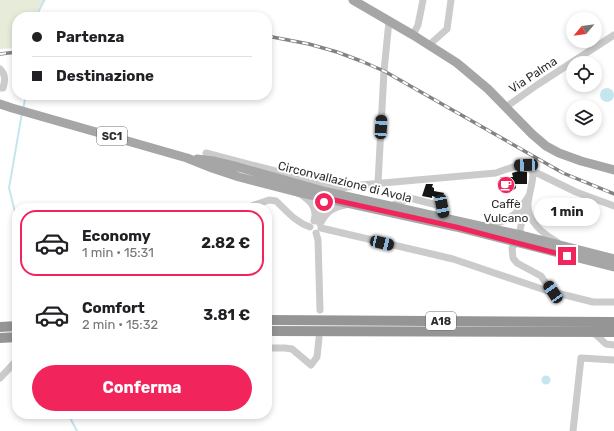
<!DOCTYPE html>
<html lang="it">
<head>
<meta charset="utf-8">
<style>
  :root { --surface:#fff; --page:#f6f6f6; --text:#202124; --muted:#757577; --line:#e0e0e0; --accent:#f1245b }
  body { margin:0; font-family:Rubik,sans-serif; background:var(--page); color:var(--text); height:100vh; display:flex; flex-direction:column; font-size:15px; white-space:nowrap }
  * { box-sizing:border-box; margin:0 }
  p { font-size:13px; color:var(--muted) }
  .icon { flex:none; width:22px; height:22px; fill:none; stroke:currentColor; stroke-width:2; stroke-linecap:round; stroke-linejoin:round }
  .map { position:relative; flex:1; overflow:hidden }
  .sheet { position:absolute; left:12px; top:203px; width:260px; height:216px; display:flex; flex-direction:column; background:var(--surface); border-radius:16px; box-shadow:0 2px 6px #0003 }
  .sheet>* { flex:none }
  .guide { position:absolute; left:12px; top:12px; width:260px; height:88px; border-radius:16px; box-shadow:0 2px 6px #0003; display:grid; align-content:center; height:88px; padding:0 20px; background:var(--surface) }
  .needle { width:26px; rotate:241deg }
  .controls { position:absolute; left:566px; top:12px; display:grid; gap:8px }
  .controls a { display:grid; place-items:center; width:36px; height:36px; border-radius:50%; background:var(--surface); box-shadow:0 2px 6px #0003; font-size:20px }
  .end { position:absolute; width:18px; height:18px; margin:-9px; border:5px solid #f1245b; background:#fff; box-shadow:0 0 0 2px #fff }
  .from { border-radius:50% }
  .bubble { position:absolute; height:28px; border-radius:14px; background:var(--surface); box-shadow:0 2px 6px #0003; font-size:13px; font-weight:700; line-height:28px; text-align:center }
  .car { position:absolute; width:12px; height:24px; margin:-12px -6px; border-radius:5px; box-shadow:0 0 3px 1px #0007; background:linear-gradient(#222 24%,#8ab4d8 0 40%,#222 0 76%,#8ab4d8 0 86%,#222 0) }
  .guide b { display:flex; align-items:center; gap:14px; height:38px; font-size:15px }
  .guide b+b { border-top:1px solid var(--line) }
  .guide i { width:10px; height:10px; background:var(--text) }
  ul { padding:7px 0 0; list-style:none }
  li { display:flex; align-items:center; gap:12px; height:66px; margin:0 8px 6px; padding:0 12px; border:2px solid transparent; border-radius:16px }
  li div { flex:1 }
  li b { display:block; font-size:15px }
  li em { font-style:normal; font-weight:700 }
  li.active { border-color:var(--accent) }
  li>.icon { width:36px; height:36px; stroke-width:1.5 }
  .action { display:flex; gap:8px; margin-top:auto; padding:8px 20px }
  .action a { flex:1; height:46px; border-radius:24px; background:var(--accent); color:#fff; font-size:16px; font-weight:700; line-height:46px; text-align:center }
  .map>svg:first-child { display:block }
  .green { fill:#e7ecda }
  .water { fill:#c5e6ee }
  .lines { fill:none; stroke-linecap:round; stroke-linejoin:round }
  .stream { stroke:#c5e6ee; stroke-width:2 }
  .building { fill:#151515 }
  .minor { stroke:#cbcbcb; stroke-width:7 }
  .major { stroke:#a6a6a6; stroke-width:9 }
  .highway { stroke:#959595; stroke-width:10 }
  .rail-casing { stroke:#838383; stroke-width:3.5 }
  .rail { stroke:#fff; stroke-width:2; stroke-dasharray:6; stroke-linecap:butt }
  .route { stroke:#f1245b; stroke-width:5 }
  .labels { text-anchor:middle; stroke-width:4; stroke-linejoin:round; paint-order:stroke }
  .shield { fill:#fff; stroke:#6d6d6d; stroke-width:1 }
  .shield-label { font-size:11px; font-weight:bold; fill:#2e2e2e }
  .street-label { font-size:12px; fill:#2e2e2e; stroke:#fff }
  .poi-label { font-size:12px; fill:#2e2e2e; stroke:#fff }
</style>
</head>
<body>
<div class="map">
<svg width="614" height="431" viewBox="0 0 614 431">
  <rect width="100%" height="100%" fill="#fff"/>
  <path class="green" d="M0,0H46L40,10L39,17H17V48L0,49Z"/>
  <path class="water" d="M600 95a7 7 0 1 1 14 0a7 7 0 1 1-14 0Z
    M541.5 380a4.5 4.5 0 1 1 9 0a4.5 4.5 0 1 1-9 0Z"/>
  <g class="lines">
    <path class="stream" d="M36,17L44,0
      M23,109L26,95
      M17,220L9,188L22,113
      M68,414L77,431"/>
  </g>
  <path class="building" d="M519,171L527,172V184H515L516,188L511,192L508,193L500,190L497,184L501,177H513L512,173Z
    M426,184H433L432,187L434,188V191L444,193L442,199L432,196V198L422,196Z"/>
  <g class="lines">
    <path class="minor" d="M413,35L418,25L423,0
      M429,45L447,29L451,0
      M0,69C6,75 5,81 3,88H0
      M506,107L537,85L614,35
      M206,153L333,186L342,188L360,185L496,173C508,169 519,163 531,168L533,173C533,183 529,193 528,204C527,222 544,234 557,242
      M533,173H537L576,192L614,206
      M378,183L384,71L389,21
      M299,193C310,201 318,207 314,221
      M391,206L410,198L441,206L444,217
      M246,208L269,200L276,201C287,211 295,222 310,227
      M319,221L326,194
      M320,224C328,209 333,208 349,204
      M486,225C507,223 517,215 528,197
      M321,228L453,259L545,290L593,302H614
      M316,233L318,240L320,310
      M523,239L520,230L526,203
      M516,242L512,248L513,258L517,263L541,276L553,293
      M593,332L606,344L614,345
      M267,348H285L292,349L311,365L317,357L319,338
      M0,378L17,360
      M573,431L581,358L614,360"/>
    <path class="major" d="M353,0L413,35L457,63L488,89L532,134L546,146L559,153L581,161L614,170
      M0,104L12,108L187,158L212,168L239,177L297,192L456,227L614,267
      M197,159L213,161L238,167L327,192L521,235L614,259"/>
    <path class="highway" d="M267,320L614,322
      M0,327L17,326
      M267,331L614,332
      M0,338L17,337"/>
    <defs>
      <path id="rail" d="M267,36L309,44L337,52L361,61L384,71L563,173L614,194
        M0,54L17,52"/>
    </defs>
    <use href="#rail" class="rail-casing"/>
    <use href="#rail" class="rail"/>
  </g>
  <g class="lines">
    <path class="route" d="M324,202L325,198L456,227L567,256"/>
  </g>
  <defs>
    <symbol id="cafe-disc" viewBox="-11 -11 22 22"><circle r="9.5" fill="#f1245b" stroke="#fff"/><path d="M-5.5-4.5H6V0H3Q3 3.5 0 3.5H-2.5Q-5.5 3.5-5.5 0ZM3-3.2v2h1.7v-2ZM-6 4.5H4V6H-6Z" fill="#fff"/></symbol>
  </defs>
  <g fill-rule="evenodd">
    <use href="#cafe-disc" x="496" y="175" width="20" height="20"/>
  </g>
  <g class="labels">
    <g class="shield">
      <rect x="97" y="127" width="30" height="18" rx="3"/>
      <rect x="426" y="312" width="30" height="18" rx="3"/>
    </g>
    <g class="shield-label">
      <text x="112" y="140">SC1</text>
      <text x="441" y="325">A18</text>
    </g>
    <g class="street-label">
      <text transform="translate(533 75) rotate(-34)" y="4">Via Palma</text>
      <text transform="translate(345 182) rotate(14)" y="4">Circonvallazione di Avola</text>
    </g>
    <g class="poi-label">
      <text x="506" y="208">Caffè<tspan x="506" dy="14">Vulcano</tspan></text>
    </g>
  </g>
</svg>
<div class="controls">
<a><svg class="needle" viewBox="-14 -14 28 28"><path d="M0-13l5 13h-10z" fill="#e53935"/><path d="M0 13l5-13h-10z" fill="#757577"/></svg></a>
<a><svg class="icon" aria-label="locate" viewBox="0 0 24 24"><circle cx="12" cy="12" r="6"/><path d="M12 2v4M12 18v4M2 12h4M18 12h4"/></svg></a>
<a><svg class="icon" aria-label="layers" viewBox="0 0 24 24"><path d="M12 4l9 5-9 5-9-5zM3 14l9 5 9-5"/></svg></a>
</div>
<i class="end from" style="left:324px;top:202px"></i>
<i class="end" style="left:567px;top:256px"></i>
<div class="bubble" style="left:534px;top:198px;width:66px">1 min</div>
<i class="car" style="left:381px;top:127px;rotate:3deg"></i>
<i class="car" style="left:526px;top:165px;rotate:268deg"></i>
<i class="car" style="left:442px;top:206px;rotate:169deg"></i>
<i class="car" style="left:382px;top:243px;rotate:103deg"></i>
<i class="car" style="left:553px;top:292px;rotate:326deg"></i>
<div class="guide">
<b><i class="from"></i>Partenza</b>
<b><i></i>Destinazione</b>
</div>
<section class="sheet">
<ul>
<li class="active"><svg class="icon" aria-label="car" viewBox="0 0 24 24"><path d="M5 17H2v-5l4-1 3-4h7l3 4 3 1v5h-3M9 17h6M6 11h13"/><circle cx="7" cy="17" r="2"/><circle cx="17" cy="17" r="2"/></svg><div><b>Economy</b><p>1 min · 15:31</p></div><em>2.82 €</em></li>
<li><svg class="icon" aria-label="car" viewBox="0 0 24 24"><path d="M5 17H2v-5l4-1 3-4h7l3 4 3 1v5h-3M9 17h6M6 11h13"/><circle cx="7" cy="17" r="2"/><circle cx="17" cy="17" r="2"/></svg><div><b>Comfort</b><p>2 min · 15:32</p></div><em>3.81 €</em></li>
</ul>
<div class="action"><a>Conferma</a></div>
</section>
</div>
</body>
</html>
